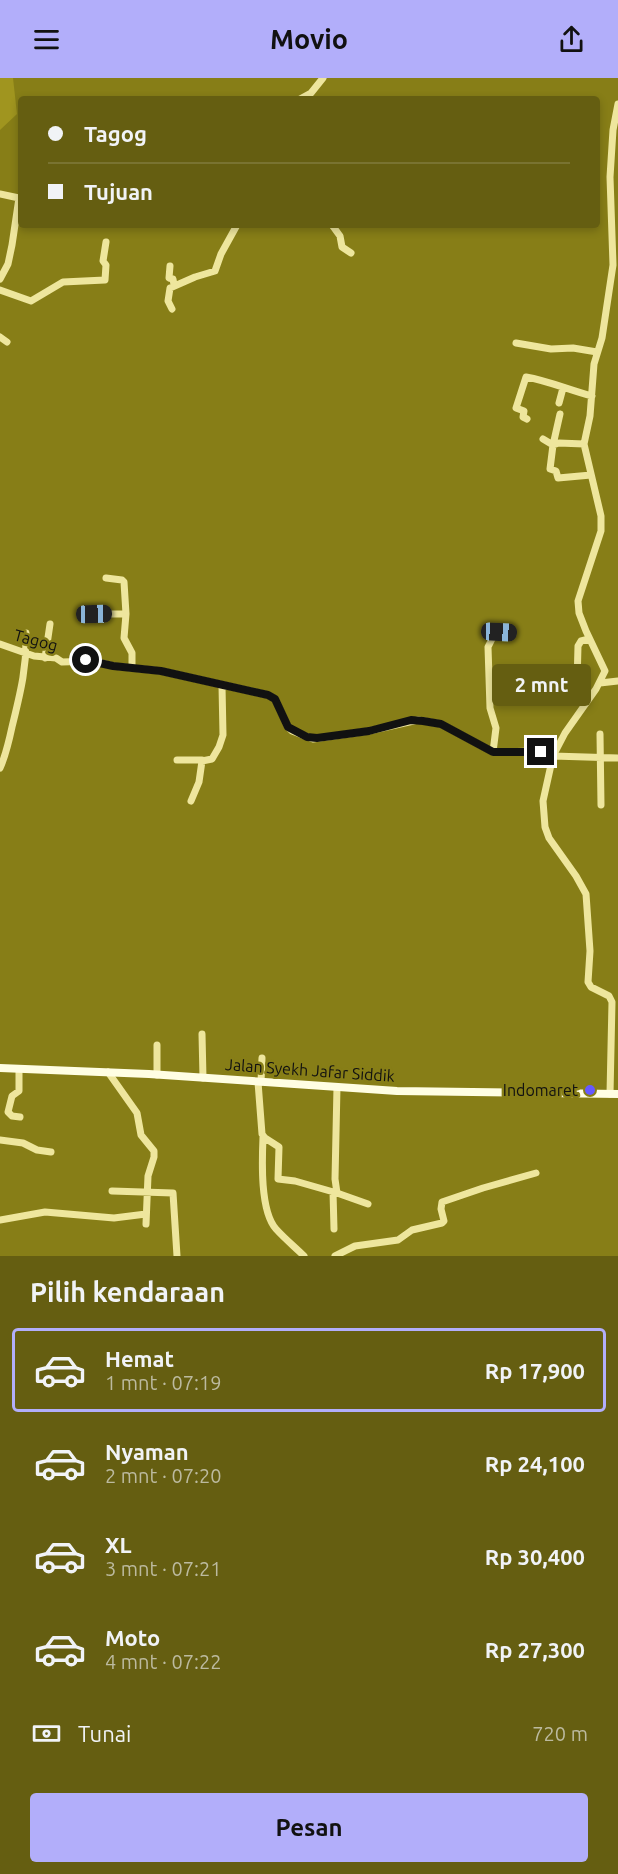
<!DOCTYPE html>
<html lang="id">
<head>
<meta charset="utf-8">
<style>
  :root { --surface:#655e11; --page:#6d671f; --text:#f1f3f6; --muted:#bcba9f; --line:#797331; --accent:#b2aefa }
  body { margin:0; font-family:Ubuntu,sans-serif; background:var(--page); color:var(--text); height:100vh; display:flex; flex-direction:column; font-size:22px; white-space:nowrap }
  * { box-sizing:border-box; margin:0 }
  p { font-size:20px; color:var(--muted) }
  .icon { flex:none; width:33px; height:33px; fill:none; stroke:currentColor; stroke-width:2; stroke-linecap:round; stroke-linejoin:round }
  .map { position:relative; height:1178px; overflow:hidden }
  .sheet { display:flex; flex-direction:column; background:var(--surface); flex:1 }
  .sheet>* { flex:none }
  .hud { position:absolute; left:18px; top:18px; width:582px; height:132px; border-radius:6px; box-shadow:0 3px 9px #0003; display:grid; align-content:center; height:132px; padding:0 30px; background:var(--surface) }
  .end { position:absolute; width:27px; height:27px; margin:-14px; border:8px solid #111; background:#fff; box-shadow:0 0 0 3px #fff }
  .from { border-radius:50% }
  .bubble { position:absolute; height:42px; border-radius:6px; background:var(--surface); box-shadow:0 3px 9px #0003; font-size:20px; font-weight:700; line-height:42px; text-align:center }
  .car { position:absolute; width:18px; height:36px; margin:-18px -9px; border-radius:8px; box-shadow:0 0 4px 2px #0007; background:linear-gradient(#222 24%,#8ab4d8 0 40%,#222 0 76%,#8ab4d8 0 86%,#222 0) }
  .hud b { display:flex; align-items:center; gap:21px; height:57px; font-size:22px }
  .hud b+b { border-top:2px solid var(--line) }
  .hud i { width:15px; height:15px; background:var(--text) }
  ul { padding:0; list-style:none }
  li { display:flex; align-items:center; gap:18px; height:84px; margin:0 12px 9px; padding:0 18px; border:3px solid transparent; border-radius:6px }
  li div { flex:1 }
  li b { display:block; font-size:22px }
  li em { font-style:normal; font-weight:700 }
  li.on { border-color:var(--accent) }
  li>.icon { width:54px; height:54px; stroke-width:1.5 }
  h2 { padding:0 30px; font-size:27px; line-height:72px }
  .pay { display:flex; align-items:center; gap:15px; height:66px; padding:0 30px; font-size:22px }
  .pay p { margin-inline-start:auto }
  .cta { display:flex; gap:12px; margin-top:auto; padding:12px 30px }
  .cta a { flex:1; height:69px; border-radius:6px; background:var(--accent); color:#111; font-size:24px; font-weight:700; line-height:69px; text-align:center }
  header { display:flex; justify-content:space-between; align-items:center; height:78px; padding:0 30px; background:var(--accent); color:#111; font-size:27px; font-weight:700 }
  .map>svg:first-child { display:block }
  .green { fill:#a0951f }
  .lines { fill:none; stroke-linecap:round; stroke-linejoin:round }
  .minor { stroke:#eee69d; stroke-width:7 }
  .major { stroke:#fffee3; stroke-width:8 }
  .route { stroke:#111; stroke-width:8 }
  .poi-dot { fill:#6659ff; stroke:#877e17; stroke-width:2 }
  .labels { text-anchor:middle; stroke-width:5; stroke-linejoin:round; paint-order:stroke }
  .street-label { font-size:16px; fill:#111; stroke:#877e17 }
  .poi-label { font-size:16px; fill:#111; stroke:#877e17; text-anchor:end }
</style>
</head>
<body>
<header><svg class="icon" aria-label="menu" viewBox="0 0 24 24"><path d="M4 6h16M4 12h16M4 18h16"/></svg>Movio<svg class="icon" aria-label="share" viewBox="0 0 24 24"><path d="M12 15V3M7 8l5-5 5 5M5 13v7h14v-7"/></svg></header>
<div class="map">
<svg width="618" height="1178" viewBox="0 0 618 1178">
  <rect width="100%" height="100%" fill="#877e17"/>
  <path class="green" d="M0,0H13L17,36L0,52Z"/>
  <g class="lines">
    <path class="minor" d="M300,21L311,15L323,0
      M618,26L613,52L610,99L613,187L602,260L594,286L590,338L584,366L601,438V453L578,523L579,535L586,553L605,593L596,611L565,655L553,678L618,680
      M0,116L19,120
      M332,147L340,158L342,169L351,175
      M170,188L169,200L173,201L174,207
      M0,201L8,186L12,167L19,120L21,121
      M0,212L31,223L63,204L105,202L106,187L103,183L106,164
      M172,231L168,223L170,210L195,199L215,193L221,176L237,147
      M0,259L7,264
      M516,265L551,271L573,270L597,274
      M559,325L563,310
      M560,336L553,367L550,391L556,393L558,400L591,397
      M527,341L523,339L524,333L516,330L526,299C549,303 569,312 592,318
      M543,361L553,367L559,365L584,366
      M106,500L122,502L124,504L126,536L124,560L132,575V590
      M94,536H126
      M0,566L34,578L56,580L62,584L93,583L113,588L161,593L268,617L275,621L288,649L292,653L313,661L369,653L418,642L441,646L493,674L535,673L553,678L543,723L545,749L549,760L576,798L586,816L590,873L588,904L591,909L609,918L612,924L610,1016
      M45,580L50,546
      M600,605L618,603
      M577,606L578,568L581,563L589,561
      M600,656L601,727
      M493,674L496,650L490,630L488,569L495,555H512
      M177,682H202
      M0,690C6,677 9,663 12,649C20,616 27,590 26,555
      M191,723L199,704L202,683L212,681L219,669L223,657L222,608
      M202,956L203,1000
      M157,967V997
      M19,991V1013L12,1018L8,1034L12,1038L20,1039
      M108,994L137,1035L141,1057L154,1073V1079L148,1098L146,1146
      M258,1004L262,1056L265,1060L279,1069L278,1101L295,1103L337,1115L335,1101L337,1009
      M261,1004L262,980
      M263,1059C262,1083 260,1133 276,1151C285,1161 295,1169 304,1178
      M0,1062L23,1065L37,1072L51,1074
      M112,1113L173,1115L177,1178
      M333,1114L334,1151
      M337,1115L368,1126
      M0,1142L45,1134L114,1140L146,1136
      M335,1178L355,1168L398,1162L412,1152L442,1145L444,1143L441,1131L442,1124L483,1110L536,1095"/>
    <path class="major" d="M0,990L149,996L397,1013L618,1016"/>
  </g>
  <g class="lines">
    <path class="route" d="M86,582L113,588L161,593L268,617L275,621L288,649L307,659L317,660L369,653L411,642L423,643L441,646L493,674H541"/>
  </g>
  <circle class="poi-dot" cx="590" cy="1012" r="6"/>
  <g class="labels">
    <g class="street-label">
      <text transform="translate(36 562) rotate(15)" y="6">Tagog</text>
      <text transform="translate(310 992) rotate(4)" y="6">Jalan Syekh Jafar Siddik</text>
    </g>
    <g class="poi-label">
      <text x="578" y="1018">Indomaret</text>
    </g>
  </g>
</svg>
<i class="end from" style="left:86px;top:582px"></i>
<i class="end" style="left:541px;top:674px"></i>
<div class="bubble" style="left:492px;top:586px;width:99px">2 mnt</div>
<i class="car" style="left:94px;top:536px;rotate:89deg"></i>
<i class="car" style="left:499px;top:554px;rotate:93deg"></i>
<div class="hud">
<b><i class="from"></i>Tagog</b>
<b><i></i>Tujuan</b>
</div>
</div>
<section class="sheet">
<h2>Pilih kendaraan</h2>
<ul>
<li class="on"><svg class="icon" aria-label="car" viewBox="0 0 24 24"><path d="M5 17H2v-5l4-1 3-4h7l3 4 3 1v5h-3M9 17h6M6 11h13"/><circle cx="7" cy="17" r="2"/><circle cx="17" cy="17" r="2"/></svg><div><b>Hemat</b><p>1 mnt · 07:19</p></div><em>Rp 17,900</em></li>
<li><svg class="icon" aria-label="car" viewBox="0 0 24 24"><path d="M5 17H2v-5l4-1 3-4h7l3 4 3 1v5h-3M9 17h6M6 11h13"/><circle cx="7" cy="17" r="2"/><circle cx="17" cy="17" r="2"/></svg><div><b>Nyaman</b><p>2 mnt · 07:20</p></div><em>Rp 24,100</em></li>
<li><svg class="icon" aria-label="car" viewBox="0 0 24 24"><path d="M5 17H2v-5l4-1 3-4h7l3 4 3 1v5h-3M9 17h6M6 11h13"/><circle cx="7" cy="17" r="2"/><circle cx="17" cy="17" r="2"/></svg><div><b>XL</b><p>3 mnt · 07:21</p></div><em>Rp 30,400</em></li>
<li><svg class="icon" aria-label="car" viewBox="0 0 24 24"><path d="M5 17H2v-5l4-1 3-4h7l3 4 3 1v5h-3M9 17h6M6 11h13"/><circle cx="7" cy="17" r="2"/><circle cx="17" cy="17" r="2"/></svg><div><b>Moto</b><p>4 mnt · 07:22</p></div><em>Rp 27,300</em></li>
</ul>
<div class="pay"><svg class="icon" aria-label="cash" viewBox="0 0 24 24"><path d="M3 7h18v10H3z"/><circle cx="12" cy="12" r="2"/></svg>Tunai<p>720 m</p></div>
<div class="cta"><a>Pesan</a></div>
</section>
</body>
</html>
